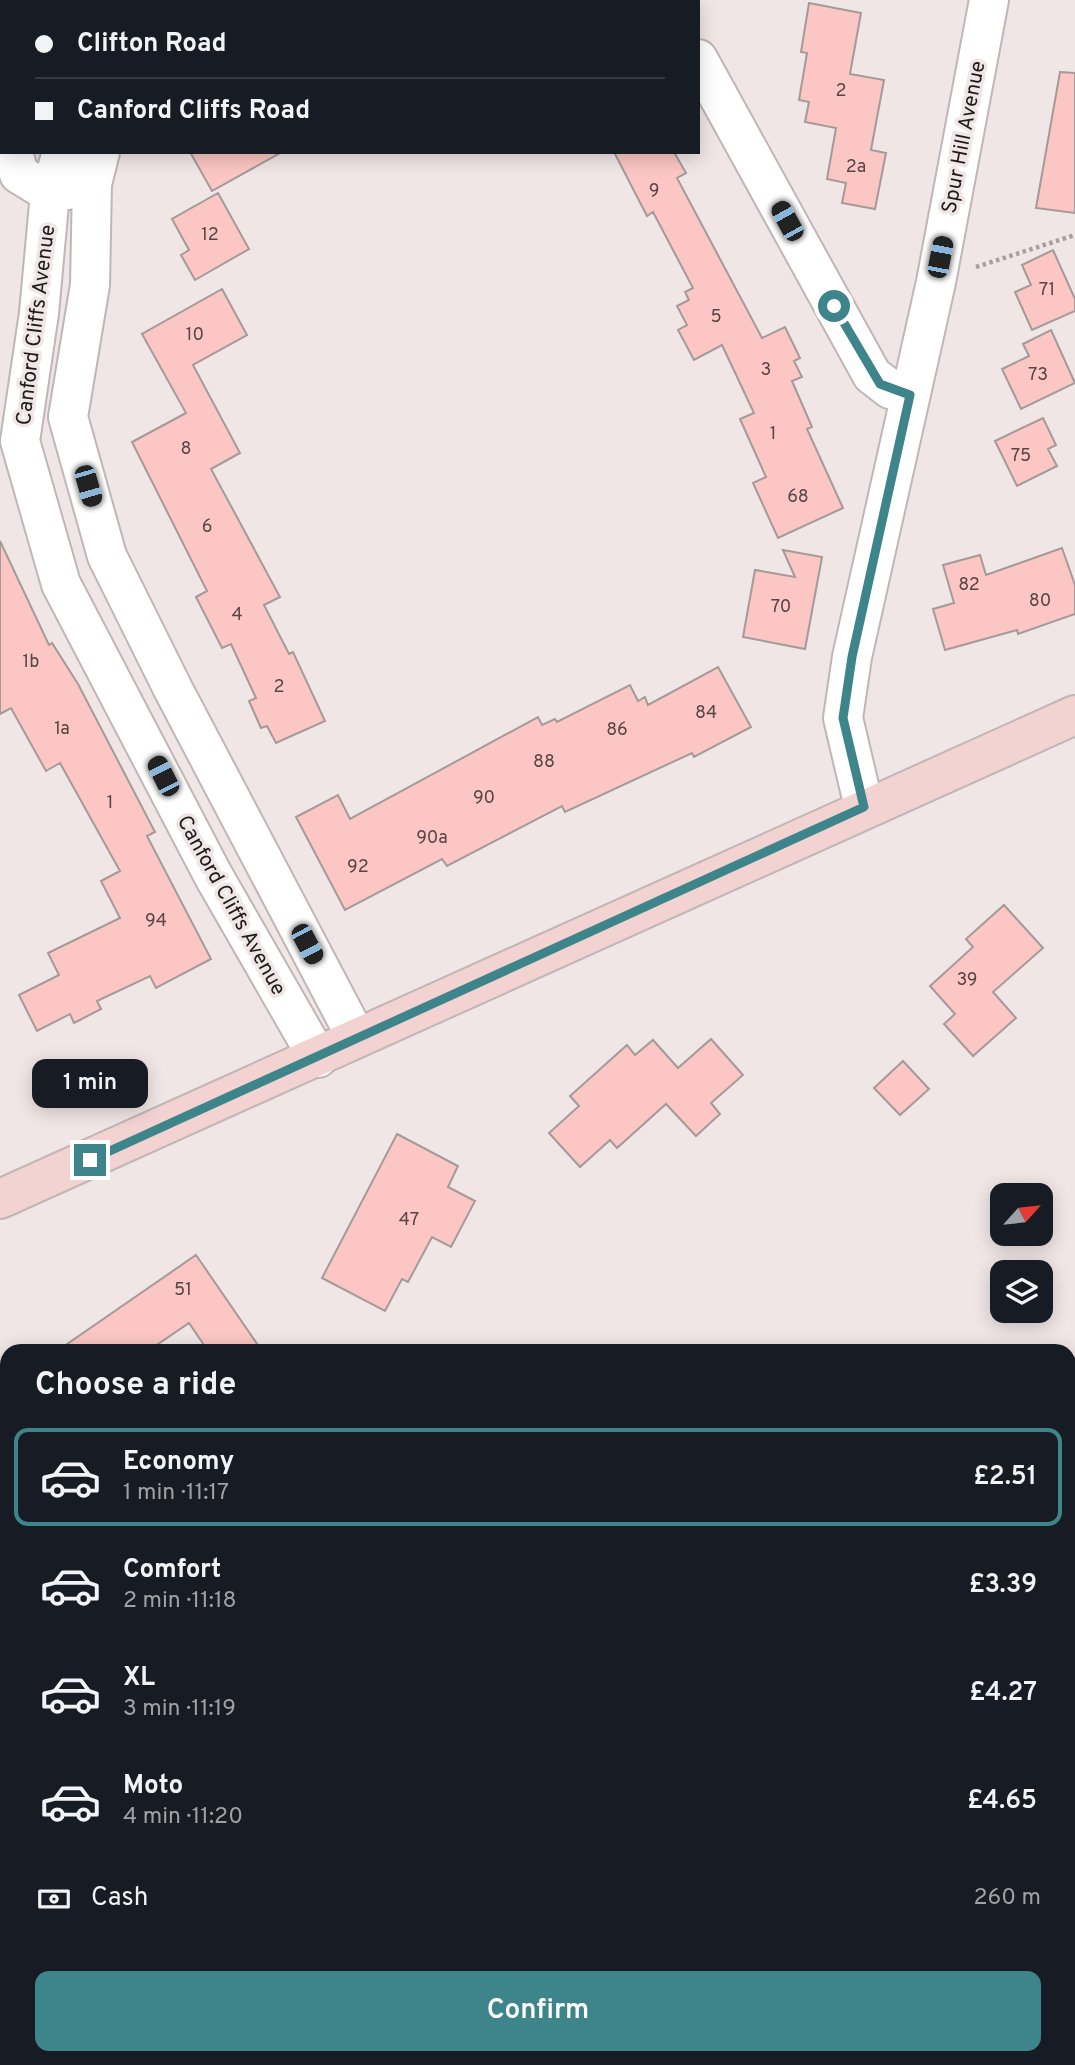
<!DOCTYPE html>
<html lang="en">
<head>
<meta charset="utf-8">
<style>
  :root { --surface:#171b24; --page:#20242c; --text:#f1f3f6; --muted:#9ea1a6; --line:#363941; --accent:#3d858a }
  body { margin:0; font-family:Overpass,sans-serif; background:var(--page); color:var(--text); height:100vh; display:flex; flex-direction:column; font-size:26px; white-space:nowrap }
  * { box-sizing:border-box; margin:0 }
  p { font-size:23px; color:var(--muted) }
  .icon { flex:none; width:38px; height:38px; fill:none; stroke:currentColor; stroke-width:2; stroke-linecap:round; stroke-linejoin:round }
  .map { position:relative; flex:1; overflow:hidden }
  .drawer { position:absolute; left:0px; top:1344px; width:1076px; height:721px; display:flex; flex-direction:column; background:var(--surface); border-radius:21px 21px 0 0; box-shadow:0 4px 18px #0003 }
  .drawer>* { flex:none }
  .top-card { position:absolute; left:0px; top:0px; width:700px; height:154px; box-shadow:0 4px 18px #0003; display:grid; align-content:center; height:154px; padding:0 35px; background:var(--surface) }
  .needle { width:46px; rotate:63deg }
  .buttons { position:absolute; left:990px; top:1183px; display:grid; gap:14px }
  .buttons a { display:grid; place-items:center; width:63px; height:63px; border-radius:14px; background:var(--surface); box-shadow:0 4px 18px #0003; font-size:35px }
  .end { position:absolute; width:32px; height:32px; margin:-16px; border:9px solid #3d858a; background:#fff; box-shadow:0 0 0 4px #fff }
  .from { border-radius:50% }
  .bubble { position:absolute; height:49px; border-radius:14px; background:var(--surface); box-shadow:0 4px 18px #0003; font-size:23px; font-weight:600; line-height:49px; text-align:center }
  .car { position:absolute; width:21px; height:42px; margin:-21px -10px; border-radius:9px; box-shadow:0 0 5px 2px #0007; background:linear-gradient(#222 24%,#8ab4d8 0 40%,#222 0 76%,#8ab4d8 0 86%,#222 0) }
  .top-card b { display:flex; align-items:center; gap:24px; height:66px; font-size:26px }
  .top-card b+b { border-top:2px solid var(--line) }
  .top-card i { width:18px; height:18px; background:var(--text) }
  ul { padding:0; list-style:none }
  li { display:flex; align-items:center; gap:21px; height:98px; margin:0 14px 10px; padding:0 21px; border:4px solid transparent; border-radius:14px }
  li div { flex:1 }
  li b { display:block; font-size:26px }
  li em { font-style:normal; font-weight:600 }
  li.active { border-color:var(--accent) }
  li>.icon { width:63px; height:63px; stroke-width:1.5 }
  h2 { padding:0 35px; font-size:32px; line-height:84px }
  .pay { display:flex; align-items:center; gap:18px; height:77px; padding:0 35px; font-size:26px }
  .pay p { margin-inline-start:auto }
  .button { display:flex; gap:14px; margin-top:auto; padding:14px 35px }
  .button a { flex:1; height:80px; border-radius:14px; background:var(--accent); color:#fff; font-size:28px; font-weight:600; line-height:80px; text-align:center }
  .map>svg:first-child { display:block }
  .building { fill:#fbc6c3; stroke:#a39a99; stroke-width:2 }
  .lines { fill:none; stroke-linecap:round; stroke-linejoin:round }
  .lane-casing { stroke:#bfb6b5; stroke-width:23 }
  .street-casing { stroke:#bfb6b5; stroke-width:42 }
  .secondary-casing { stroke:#bfb6b5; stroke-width:42 }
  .path { stroke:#a69f9e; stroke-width:4.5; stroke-dasharray:3.5 3.5; stroke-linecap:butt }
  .lane { stroke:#fff; stroke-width:19 }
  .street { stroke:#fff; stroke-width:38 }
  .secondary { stroke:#f3d2d2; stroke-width:38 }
  .route { stroke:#3d858a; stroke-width:9 }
  .labels { text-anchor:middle; stroke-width:7; stroke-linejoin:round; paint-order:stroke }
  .number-label { font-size:18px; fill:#564646 }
  .street-label { font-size:21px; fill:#1f1c1c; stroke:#f0e6e5 }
</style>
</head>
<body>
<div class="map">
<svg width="1075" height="2065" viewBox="0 0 1075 2065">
  <rect width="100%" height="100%" fill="#f0e6e5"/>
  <path class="building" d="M809,3L861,13L850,74L884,80L871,150L886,153L875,209L842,203L846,183L827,179L836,128L805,122L809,102L799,100L807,53L801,52Z
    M1060,72L1075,73V213L1036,208Z
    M190,152H282L212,191Z
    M614,152H674L686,173L677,178L762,338L785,327L800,358L794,361L802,377L792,381L812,427L807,429L843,508L778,538L753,483L766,477L740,419L754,413L722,345L694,360L678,330L687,325L677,306L689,300L685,292L693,288L653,212L647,216Z
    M218,193L249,249L195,280L181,255L189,250L172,219Z
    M1053,250L1075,299V311L1032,330L1015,292L1031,285L1022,265Z
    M222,289L247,335L193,365L240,453L211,469L280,597L264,605L289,654L293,652L325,721L276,743L267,726L261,728L249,701L256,698L231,644L222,648L196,597L207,591L132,442L186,413L142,334Z
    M1051,330L1075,383L1021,409L1002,369L1029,356L1023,344Z
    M1043,418L1056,445L1048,449L1057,466L1017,486L995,441Z
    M0,541L49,645L52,643L78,684L155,832L147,836L211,959L156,988L150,976L97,1001L101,1009L74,1023L70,1014L37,1031L19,995L59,975L48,953L120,918L101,881L120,871L60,763L46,771L11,708L0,714Z
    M1062,548L1075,585V614L1018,634L1017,630L945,650L933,609L954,603L943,565L980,555L986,575Z
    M783,550L822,557L805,649L743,637L755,570L795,577Z
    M718,667L751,727L694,757L692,753L565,812L562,806L447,866L442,859L345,910L296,817L338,795L350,819L538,717L542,725L555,719L557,722L630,685L638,701L645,697L648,705Z
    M1004,905L1043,948L993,992L1016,1018L973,1056L944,1024L955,1014L930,986L973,947L966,939Z
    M711,1039L743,1075L711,1103L720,1114L696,1136L666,1104L617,1148L610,1140L580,1167L549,1133L579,1106L570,1096L627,1045L635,1055L653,1040L678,1068Z
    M903,1061L929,1089L900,1115L874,1088Z
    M397,1134L458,1166L448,1187L475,1201L451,1247L432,1237L408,1282L402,1279L385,1311L322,1278Z
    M196,1255L262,1351H208L189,1323L148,1351H57Z"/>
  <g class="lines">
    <defs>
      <path id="lane" d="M1069,1933L1075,1937"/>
      <path id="street" d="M32,0L33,2
        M86,0V2
        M666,0L667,2
        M698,59L872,375L890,389L910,395
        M13,152L19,174L50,193L73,189
        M62,152L50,193L39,313L20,441L61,584L213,875L318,1058
        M100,152L92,184L90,285L68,417L107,556L173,689L356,1037
        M864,807L843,718L852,657L936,282L989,0
        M1069,2005L1075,1999
        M1015,2065L1021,2058"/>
      <path id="secondary" d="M0,1199L1075,715"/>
    </defs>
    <use href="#lane" class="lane-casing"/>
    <use href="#street" class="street-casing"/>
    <use href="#secondary" class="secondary-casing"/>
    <path class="path" d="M976,267L1075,235"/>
    <use href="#lane" class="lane"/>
    <use href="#street" class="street"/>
    <use href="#secondary" class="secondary"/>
  </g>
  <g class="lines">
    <path class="route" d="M90,1160L864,807L843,718L852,657L910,395L880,384L834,306"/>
  </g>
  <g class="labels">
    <g class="number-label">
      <text x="841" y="96">2</text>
      <text x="856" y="172">2a</text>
      <text x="654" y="196">9</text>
      <text x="210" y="240">12</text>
      <text x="1047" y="295">71</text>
      <text x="716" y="322">5</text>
      <text x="195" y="340">10</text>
      <text x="766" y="375">3</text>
      <text x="1038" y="380">73</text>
      <text x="773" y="439">1</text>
      <text x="186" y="454">8</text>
      <text x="1021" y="461">75</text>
      <text x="798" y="502">68</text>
      <text x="207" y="532">6</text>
      <text x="969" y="590">82</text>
      <text x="1040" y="606">80</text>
      <text x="781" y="612">70</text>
      <text x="237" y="620">4</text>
      <text x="31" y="667">1b</text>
      <text x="279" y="692">2</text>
      <text x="706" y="718">84</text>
      <text x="62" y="734">1a</text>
      <text x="617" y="735">86</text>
      <text x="544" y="767">88</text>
      <text x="484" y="803">90</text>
      <text x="110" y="808">1</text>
      <text x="432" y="843">90a</text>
      <text x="358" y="872">92</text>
      <text x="156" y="926">94</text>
      <text x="967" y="985">39</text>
      <text x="409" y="1225">47</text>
      <text x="183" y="1295">51</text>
    </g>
    <g class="street-label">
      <text transform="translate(963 137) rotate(-79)" y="7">Spur Hill Avenue</text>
      <text transform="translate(35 325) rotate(-83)" y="7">Canford Cliffs Avenue</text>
      <text transform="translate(232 905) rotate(61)" y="7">Canford Cliffs Avenue</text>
    </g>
  </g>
</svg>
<div class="buttons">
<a><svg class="needle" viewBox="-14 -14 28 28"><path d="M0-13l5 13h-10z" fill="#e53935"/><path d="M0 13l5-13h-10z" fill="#9ea1a6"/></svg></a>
<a><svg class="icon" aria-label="layers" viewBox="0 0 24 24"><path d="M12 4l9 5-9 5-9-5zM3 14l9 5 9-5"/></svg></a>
</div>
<i class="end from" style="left:834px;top:306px"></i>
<i class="end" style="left:90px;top:1160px"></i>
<div class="bubble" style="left:32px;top:1059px;width:116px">1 min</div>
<i class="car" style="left:787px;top:221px;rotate:331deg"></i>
<i class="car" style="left:940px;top:257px;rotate:11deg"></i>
<i class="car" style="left:88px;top:486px;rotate:164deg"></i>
<i class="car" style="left:163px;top:776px;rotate:333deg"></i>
<i class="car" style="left:307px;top:944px;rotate:152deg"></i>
<div class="top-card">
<b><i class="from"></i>Clifton Road</b>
<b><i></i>Canford Cliffs Road</b>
</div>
<section class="drawer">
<h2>Choose a ride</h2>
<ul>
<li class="active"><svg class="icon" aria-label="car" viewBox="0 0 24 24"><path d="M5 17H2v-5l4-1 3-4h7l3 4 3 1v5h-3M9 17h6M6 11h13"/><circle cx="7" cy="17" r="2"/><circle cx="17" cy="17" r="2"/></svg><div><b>Economy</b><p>1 min · 11:17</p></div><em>£2.51</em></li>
<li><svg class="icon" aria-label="car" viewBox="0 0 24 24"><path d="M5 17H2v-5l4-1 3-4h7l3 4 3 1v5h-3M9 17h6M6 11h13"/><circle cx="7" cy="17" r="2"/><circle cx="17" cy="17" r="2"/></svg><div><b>Comfort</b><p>2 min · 11:18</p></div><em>£3.39</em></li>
<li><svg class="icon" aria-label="car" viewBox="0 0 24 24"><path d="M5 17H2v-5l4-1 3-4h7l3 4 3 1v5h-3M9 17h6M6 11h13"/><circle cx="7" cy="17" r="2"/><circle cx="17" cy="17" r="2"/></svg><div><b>XL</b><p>3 min · 11:19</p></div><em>£4.27</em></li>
<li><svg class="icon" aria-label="car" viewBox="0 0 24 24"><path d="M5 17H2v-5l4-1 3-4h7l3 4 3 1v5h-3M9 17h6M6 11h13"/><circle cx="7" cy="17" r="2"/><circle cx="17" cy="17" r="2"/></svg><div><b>Moto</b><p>4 min · 11:20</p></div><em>£4.65</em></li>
</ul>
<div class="pay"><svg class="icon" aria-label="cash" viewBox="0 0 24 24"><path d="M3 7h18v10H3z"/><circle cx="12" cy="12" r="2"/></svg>Cash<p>260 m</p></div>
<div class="button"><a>Confirm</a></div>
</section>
</div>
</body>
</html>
